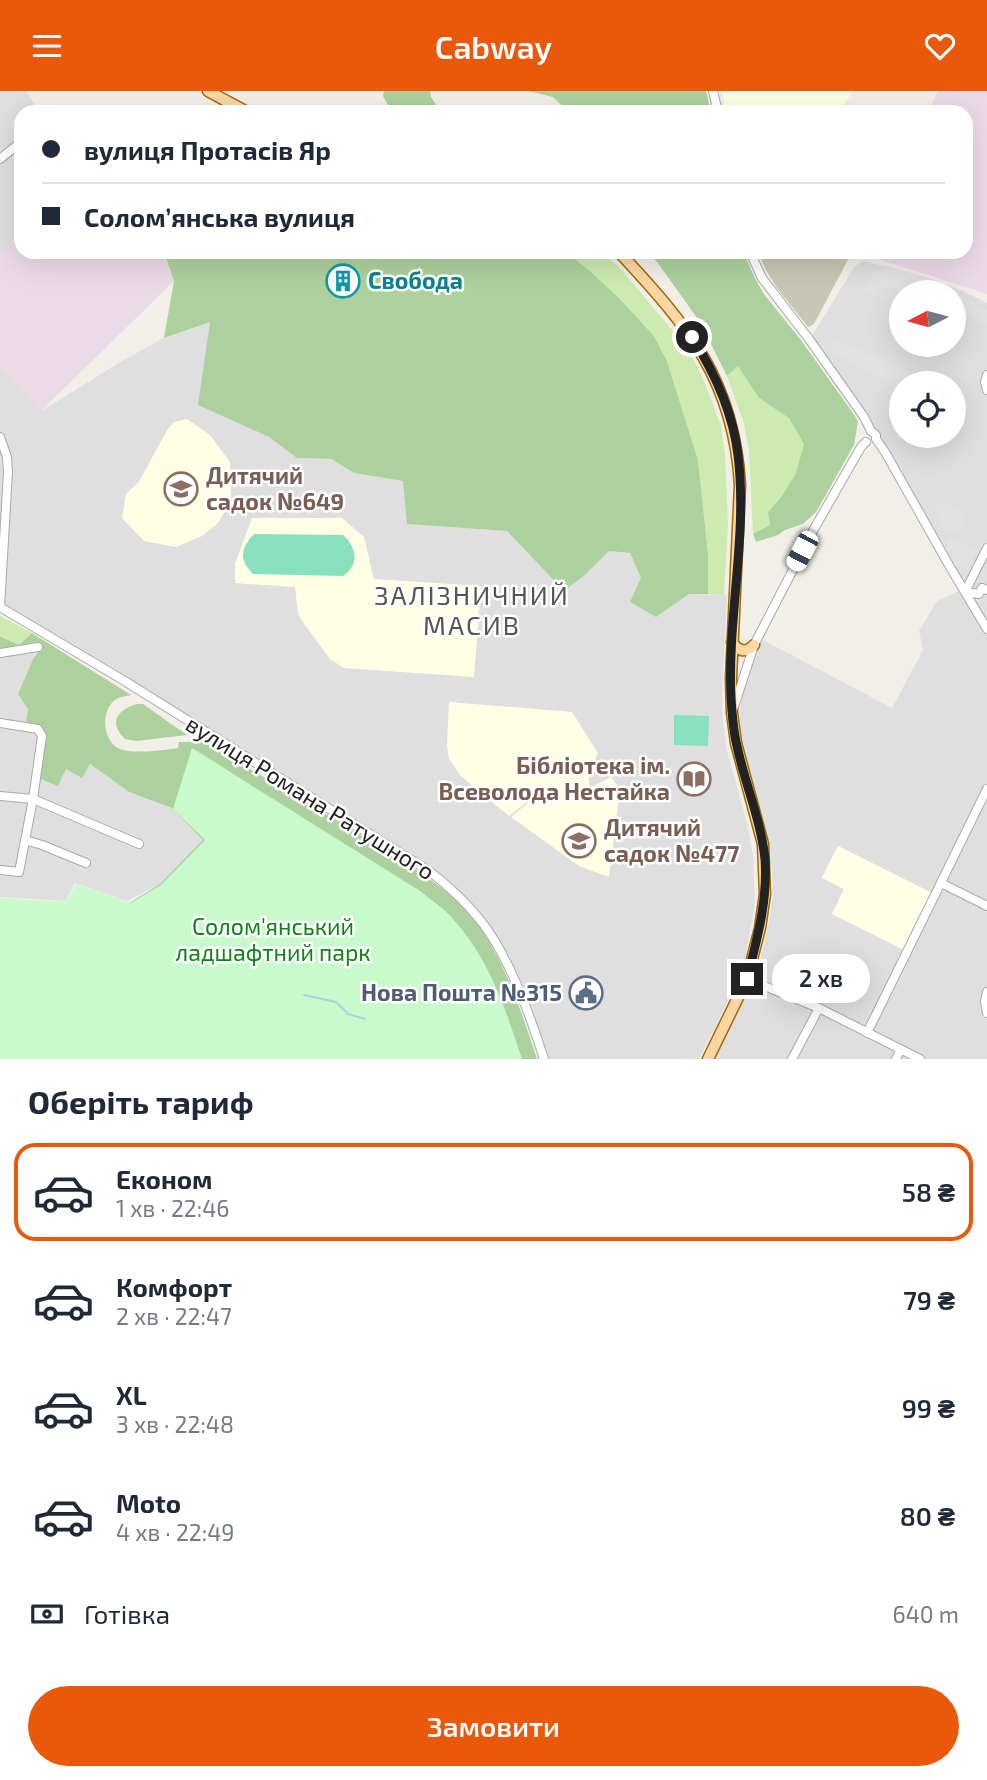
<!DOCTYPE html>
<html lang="uk">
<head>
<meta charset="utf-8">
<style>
  :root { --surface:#fff; --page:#f2f2f3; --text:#1f2937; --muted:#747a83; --line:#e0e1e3; --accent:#ea580c }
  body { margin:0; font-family:"Exo 2",sans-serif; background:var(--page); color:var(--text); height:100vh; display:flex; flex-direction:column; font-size:26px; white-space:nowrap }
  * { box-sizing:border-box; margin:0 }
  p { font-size:23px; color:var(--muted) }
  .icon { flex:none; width:38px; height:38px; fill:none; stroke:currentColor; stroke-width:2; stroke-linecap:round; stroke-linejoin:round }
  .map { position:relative; height:968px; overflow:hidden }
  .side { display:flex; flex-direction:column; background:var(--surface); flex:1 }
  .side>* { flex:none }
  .banner { position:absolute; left:14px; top:14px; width:959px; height:154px; border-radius:21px; box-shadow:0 7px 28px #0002; display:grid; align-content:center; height:154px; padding:0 28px; background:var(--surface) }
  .needle { width:46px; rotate:264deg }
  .fabs { position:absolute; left:889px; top:189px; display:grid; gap:14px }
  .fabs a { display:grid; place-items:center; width:77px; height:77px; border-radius:50%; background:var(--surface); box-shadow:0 7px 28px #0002; font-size:35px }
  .end { position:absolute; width:32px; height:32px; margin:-16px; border:9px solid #222; background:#fff; box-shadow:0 0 0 4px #fff }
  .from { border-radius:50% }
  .bubble { position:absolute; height:49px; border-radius:24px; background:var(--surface); box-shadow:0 7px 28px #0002; font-size:23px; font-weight:600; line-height:49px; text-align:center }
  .car { position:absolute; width:21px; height:42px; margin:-21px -10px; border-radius:9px; box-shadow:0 0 5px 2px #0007; background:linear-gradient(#fff 24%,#345 0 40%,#fff 0 76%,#345 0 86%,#fff 0) }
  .banner b { display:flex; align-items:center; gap:24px; height:66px; font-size:26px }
  .banner b+b { border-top:2px solid var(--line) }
  .banner i { width:18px; height:18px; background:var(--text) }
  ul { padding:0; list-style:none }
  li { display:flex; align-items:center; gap:21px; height:98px; margin:0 14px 10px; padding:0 14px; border:4px solid transparent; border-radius:21px }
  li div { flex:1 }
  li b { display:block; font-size:26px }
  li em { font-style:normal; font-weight:600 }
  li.active { border-color:var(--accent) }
  li>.icon { width:63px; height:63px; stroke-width:1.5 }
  h2 { padding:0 28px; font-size:32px; line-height:84px }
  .pay { display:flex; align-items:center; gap:18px; height:77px; padding:0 28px; font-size:26px }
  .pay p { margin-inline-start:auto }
  .button { display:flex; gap:14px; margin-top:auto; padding:14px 28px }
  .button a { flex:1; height:80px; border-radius:42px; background:var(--accent); color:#fff; font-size:28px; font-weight:600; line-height:80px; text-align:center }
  header { display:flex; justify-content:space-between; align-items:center; height:91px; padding:0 28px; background:var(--accent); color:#fff; font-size:32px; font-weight:600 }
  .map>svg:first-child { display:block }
  .residential { fill:#e0dfdf; fill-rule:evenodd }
  .industrial { fill:#ebdbe8 }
  .education { fill:#ffffe5 }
  .construction { fill:#c7c7b4 }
  .grass { fill:#cdebb0 }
  .forest { fill:#add19e }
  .park { fill:#c8facc }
  .pitch { fill:#88e0be }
  .parking { fill:#e2e2e2 }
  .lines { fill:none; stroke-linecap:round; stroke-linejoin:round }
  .stream { stroke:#aad3df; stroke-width:2 }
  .minor-casing { stroke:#a9a9a9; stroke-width:10 }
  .major-casing { stroke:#a06b00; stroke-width:13 }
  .minor { stroke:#fff; stroke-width:8 }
  .major { stroke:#fcd6a4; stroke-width:10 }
  .route { stroke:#222; stroke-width:9 }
  .labels { text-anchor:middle; stroke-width:5; stroke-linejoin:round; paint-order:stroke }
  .culture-label { font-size:23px; font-weight:bold; fill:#0d838f; stroke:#fff; text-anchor:start }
  .education-label { font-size:23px; font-weight:bold; fill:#785e54; stroke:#fff; text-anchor:start }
  .street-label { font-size:23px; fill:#222; stroke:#fff }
  .park-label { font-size:23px; fill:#0c8416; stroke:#fff }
  .service-label { font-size:23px; font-weight:bold; fill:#4e5e75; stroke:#fff; text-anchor:end }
  .quarter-label { font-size:26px; letter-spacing:2px; fill:#555; stroke:#fff }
</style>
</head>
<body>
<header><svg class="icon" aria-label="menu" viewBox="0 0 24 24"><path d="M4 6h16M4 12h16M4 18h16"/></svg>Cabway<svg class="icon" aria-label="heart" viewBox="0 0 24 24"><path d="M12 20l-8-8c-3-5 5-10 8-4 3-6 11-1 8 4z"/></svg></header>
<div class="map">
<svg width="987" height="968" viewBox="0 0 987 968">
  <rect width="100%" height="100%" fill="#f2efe9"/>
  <path class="residential" d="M0,0H26L40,21H21V142L0,163Z
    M863,170L927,186L963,200L987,212V279L983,289L982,296L987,304V695L934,803L838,755L822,786L844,798L832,823L906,860L867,939L753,888L760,870L768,836L773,804L772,778L768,746L747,678L742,654L739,624L743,597L761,548L892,617L923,559L919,540L937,510L959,500L962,496L877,341L812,245L854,176ZM901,201H954V254H901ZM901,292H954V345H901Z
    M210,231L199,314L269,346L298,367L331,368L354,382L404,390L407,433L507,440L564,499L585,484L609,460L630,462L641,487L689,503L727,504L722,606L723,628L727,660L746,728L753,764L755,812L745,868L738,890L699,968H547L521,890L496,851L448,795L0,512V275L43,319L122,270L164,247Z
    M38,556L18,603L39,640L66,678L90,673L129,701L172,717L204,749L160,793L127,810L75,792L66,810L0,806V562Z
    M987,703V968H796L820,922L868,944Z
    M753,895L816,919L790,968H712L748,899Z"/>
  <path class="industrial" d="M938,0H987V203L859,162L966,161V21H928Z
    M21,142V161H164L174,190L42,319L0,275V163Z"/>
  <path class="education" d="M722,0H853L839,21H726Z
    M187,328L210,344L230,371L231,410L218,432L202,445L176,456L144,450L122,427L126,403L138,392L168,338L174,331Z
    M252,427H342L364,446L374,488L481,495L474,586L344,577L330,568L300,527L298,522L295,496L235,492V473Z
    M449,611L572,621L598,662L588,685L590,696H576L573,704L540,700L509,725L469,692L460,684L449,668L447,654Z
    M611,686L620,698L609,786L579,775L511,726L541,701L574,705L577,698L590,697Z
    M838,755L934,803L906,860L832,823L844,798L822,787Z"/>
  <path class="construction" d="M758,161H852L814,233L808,236L777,197L766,179Z"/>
  <path class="grass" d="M566,161H602L620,177L679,247L692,265L704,290L721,335L725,364L728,433L724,504L708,503V463L698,369L667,270L654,245L619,207L590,180Z
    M738,274L759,307L789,326L805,353L796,382L782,405L768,421L771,434L753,443L749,360L744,333L727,285Z
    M0,525L32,542L19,554L0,544Z"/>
  <path class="forest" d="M384,0H430L431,6L441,21L402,20L389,16L383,5Z
    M528,0H706L711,21H569L553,6Z
    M164,161H566L590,180L619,207L654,245L667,270L698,369L708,463V503H689L656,526L630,511L641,487L630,462L609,460L585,484L564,500L507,440L407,433L403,390L354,382L331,368L297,367L269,346L198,314L210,231L164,247L174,190Z
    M648,161H743L754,185L763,202L800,248L855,325L858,331L854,354L816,421L803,433L785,439L778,444L756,451L753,443L770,434L768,421L782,405L796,382L804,353L789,327L759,307L738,275L727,285L700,231L657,171Z
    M32,542L131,604C126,605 119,606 115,609C101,619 102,648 118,657C131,664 164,659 178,657L179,651H204C265,687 327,722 386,760C417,780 451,799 474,828C505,869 521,920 537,968H0L128,813L160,793L203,749L172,717L129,701L90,673L82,687L66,678L58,695L38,687L44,644L26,632L28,619L18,603L33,568L42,555L36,551L0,560V545L19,554Z
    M137,613H143L187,644L136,650L125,648C108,631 117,619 137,613Z"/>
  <path class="park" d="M192,657L420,800C431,809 444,817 453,828C490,869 505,917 522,968H0V807L67,811L76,793L131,812L161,794L205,749L173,718Z"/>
  <path class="pitch" d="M254,443L343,444C357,457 360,473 343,485L253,483C239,468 240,458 254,443Z
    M674,624L709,625L708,655L674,654Z"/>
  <path class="parking" d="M885,174L927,187L987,219V235L954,216V201H908L882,194L877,205L864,199L873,182L881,180Z
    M832,247L896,274L932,292H901V298L831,261Z
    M940,410L967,424L956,444L945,438L935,421Z
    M949,447L977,460L968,474L961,480L952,471L942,455Z"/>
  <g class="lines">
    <path class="stream" d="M304,904L336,911L348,923L365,928"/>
    <defs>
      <path id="minor" d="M713,0L718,21
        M0,68L21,51
        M750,161L762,187L809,248L864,326L871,340L876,344V348L885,361L950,476L987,538
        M987,284L985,291L987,299
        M0,346L7,366L8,381L0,516
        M987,457L965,501L979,503L982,497L987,499
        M0,516L123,589L429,780C455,800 479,823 496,852C517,888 531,928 544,968
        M0,562L38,556
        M734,616L754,554L814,438L861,356L866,351
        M0,632L38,638L42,645L33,708L19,781L0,779
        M0,705L33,708L139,753
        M25,749L42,754L86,772
        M941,792L987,815
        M747,888L819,917L920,968
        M987,901L985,910L987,922
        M867,942L987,698
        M792,968L819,917
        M896,968L900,959"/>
      <path id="major" d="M208,0L247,21
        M619,161C688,235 734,289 740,394L731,587L732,622L736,652L763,753L765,803L760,837L747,888L708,968
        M732,551C739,561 746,562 754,554"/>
    </defs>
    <use href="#minor" class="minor-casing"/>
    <use href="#major" class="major-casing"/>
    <use href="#minor" class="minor"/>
    <use href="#major" class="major"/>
  </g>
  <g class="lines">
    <path class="route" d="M692,246C715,282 733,322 738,364C748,444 727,527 731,607C732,623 733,639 737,655C745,693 761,729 765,768C768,809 757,848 747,888"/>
  </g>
  <defs>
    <symbol id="building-ring" viewBox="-11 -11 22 22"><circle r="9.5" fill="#fff" stroke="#0f9aa8" stroke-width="1.5"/><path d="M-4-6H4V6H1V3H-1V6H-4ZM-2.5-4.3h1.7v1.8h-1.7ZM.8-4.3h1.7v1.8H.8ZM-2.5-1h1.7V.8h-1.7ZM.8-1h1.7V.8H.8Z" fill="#0f9aa8"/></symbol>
    <symbol id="school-ring" viewBox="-11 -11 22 22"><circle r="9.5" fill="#fff" stroke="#8d6e63" stroke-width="1.5"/><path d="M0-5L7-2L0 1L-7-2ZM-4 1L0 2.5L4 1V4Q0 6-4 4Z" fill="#8d6e63"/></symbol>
    <symbol id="library-ring" viewBox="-11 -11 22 22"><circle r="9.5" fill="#fff" stroke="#8d6e63" stroke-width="1.5"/><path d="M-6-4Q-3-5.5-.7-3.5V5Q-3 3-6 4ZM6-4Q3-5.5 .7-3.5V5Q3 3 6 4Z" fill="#8d6e63"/></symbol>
    <symbol id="civic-ring" viewBox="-11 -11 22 22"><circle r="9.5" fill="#fff" stroke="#5c6f8a" stroke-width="1.5"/><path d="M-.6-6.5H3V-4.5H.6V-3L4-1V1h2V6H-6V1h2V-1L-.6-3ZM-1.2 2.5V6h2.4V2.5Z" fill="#5c6f8a"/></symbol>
  </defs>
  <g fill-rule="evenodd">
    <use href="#building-ring" x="324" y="171" width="38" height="38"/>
    <use href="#school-ring" x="162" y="379" width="38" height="38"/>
    <use href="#library-ring" x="675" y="669" width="38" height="38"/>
    <use href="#school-ring" x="560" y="731" width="38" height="38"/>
    <use href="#civic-ring" x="567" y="883" width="38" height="38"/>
  </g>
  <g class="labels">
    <g class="culture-label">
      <text x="368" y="198">Свобода</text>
    </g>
    <g class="education-label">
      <text x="206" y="393">Дитячий<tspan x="206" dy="26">садок №649</tspan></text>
      <text x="670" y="683" text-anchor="end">Бібліотека ім.<tspan x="670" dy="26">Всеволода Нестайка</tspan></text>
      <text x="604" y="745">Дитячий<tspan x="604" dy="26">садок №477</tspan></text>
    </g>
    <g class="street-label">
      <text transform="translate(310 707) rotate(32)" y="8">вулиця Романа Ратушного</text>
    </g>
    <g class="park-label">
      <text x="273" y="844">Солом'янський<tspan x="273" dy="26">ладшафтний парк</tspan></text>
    </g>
    <g class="service-label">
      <text x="562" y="910">Нова Пошта №315</text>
    </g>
    <g class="quarter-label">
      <text x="472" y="514">ЗАЛІЗНИЧНИЙ<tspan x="472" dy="30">МАСИВ</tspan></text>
    </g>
  </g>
</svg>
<div class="fabs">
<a><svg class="needle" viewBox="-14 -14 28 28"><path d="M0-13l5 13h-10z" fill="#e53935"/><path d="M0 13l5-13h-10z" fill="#747a83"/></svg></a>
<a><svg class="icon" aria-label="locate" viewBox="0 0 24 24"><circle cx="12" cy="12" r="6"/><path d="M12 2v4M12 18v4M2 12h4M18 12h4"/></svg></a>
</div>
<i class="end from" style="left:692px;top:246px"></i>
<i class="end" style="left:747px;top:888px"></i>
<div class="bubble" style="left:772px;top:863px;width:98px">2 хв</div>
<i class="car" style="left:802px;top:460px;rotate:208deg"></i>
<div class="banner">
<b><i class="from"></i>вулиця Протасів Яр</b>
<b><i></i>Соломʼянська вулиця</b>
</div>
</div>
<section class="side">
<h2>Оберіть тариф</h2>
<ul>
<li class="active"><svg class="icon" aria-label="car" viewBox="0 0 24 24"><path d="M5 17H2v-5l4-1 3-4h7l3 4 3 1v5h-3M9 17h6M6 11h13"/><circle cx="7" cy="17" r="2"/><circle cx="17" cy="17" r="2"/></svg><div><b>Економ</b><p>1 хв · 22:46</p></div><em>58 ₴</em></li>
<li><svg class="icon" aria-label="car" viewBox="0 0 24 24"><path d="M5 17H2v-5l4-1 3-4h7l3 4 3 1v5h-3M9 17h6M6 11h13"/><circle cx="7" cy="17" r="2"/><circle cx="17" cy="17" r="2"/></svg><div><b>Комфорт</b><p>2 хв · 22:47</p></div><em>79 ₴</em></li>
<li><svg class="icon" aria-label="car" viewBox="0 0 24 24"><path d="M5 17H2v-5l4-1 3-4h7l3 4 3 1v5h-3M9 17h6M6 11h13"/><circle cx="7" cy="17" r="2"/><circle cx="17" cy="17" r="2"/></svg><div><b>XL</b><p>3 хв · 22:48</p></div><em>99 ₴</em></li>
<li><svg class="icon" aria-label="car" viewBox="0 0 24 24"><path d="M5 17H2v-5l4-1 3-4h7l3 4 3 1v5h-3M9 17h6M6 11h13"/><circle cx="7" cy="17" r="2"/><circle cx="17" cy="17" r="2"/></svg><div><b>Moto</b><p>4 хв · 22:49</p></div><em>80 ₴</em></li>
</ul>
<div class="pay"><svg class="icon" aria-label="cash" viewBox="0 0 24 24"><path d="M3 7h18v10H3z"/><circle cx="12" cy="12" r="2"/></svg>Готівка<p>640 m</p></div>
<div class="button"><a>Замовити</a></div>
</section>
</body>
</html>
